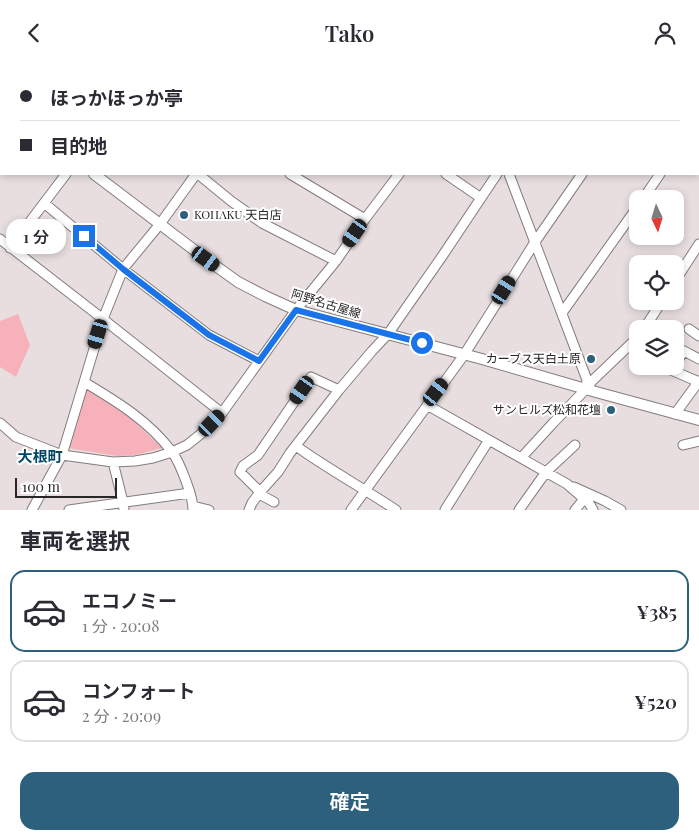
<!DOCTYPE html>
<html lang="ja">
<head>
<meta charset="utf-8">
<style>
  :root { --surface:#fff; --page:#f7f7f7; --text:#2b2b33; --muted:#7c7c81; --line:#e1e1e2; --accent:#2c607c }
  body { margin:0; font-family:"Playfair Display","Noto Sans JP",serif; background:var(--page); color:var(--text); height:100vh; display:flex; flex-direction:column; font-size:19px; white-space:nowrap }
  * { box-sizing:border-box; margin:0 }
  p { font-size:16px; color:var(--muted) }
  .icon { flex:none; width:28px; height:28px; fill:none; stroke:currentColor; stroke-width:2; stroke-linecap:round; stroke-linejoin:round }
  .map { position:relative; height:445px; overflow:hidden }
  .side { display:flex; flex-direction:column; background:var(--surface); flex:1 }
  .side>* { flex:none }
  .top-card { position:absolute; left:0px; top:0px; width:700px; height:110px; box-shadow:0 2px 8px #0003; display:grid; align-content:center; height:110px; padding:0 20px; background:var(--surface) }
  .needle { width:32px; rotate:176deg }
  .fabs { position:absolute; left:629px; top:125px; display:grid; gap:10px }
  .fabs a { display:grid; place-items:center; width:55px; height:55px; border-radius:10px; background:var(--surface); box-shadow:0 2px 8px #0003; font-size:25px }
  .scale { position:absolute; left:15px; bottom:12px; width:102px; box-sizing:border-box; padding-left:5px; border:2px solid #292626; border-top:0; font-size:14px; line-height:18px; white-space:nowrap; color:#292626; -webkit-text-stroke:4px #fff; paint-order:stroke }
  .end { position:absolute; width:22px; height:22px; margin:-11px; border:6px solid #1a73e8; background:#fff; box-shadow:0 0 0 2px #fff }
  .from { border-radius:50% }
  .bubble { position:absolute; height:35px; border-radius:15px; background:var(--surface); box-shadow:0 2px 8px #0003; font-size:16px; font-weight:600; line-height:35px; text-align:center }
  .car { position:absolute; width:15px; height:30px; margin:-15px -8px; border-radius:6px; box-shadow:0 0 4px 1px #0007; background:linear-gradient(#222 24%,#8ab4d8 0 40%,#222 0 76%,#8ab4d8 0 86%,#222 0) }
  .top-card b { display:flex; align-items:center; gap:18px; height:48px; font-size:19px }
  .top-card b+b { border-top:1px solid var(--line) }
  .top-card i { width:12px; height:12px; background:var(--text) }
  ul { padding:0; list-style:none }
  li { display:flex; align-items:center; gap:15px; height:82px; margin:0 10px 8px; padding:0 10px; border:2px solid var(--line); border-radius:15px }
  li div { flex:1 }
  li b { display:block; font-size:19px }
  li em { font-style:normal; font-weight:600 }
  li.current { border-color:var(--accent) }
  li>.icon { width:45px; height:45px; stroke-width:1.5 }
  h2 { padding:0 20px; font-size:22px; line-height:60px }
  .cta { display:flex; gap:10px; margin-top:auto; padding:10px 20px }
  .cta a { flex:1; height:58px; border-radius:15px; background:var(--accent); color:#fff; font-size:20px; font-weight:600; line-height:58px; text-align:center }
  header { display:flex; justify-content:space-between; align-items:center; height:65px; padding:0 20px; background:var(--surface); font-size:22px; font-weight:600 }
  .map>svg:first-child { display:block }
  .green { fill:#f6b1bb }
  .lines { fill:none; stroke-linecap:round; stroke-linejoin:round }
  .minor-casing { stroke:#847c7d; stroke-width:11 }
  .major-casing { stroke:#847c7d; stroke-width:12 }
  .minor { stroke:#fff; stroke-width:9 }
  .major { stroke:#fff; stroke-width:10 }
  .route { stroke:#1a73e8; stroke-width:6 }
  .poi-dot { fill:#2c607c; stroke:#fff; stroke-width:2 }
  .labels { text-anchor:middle; stroke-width:4; stroke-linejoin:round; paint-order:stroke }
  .poi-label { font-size:12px; fill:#292626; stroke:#fff; text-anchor:end }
  .street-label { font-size:12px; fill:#292626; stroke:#fff }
  .quarter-label { font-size:15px; font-weight:bold; fill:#004664; stroke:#fff }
</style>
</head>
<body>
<header><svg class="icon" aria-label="back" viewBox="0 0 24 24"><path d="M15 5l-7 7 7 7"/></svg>Tako<svg class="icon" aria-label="person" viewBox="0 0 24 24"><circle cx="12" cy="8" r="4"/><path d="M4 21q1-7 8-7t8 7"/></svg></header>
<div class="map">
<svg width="699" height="445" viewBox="0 0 699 445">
  <rect width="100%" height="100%" fill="#e8dee0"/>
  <path class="green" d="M18,249L30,280L16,312L0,302V256Z
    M87,321L124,347L162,383L135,390L117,391L68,383Z"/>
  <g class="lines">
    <defs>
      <path id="minor" d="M150,0L152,1
        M456,0L458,1
        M69,1L70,0
        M141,1V0
        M193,1L194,0
        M223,1L224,0
        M277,1L278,0
        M483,1L484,0
        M566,1L567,0
        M610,1L611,0
        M655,1L656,0
        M0,95L1,93
        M198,109L231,136L262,158L336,196
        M290,109L365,154
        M446,109L481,133
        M509,109L587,315L586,324
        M643,134L660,109
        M44,138L123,204L209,270L259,296
        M0,174L103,254L222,348
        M10,183L66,109
        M675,216L699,179
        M562,248L638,141
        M644,264L662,236
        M689,264L699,271
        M675,299L684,286L699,294
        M673,301L671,305L699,317
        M84,317C116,336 149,356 172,387C179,396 183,408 187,419C190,427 193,436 193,445
        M427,340L567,419L589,438L593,445
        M675,349L699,316
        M0,358L16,372L62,390L113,397L135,396L153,393L172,387L187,380L202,368L222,348L296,245L336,196L365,154L399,109
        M683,380L699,376
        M296,381C328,404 363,423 396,445
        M521,393L554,357L586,324L592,316L638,272
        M113,397L123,437L124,445
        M574,422L605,436L621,445
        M260,427L240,407L243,401L258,390L311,312L339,325
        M259,429L274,437
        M193,441L209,445
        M32,445L62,390L103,254L123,204L160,159L196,109
        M69,445L190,428
        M249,445L252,438L260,427L278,407L290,388L339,325L372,286L388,269L443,190L497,109
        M351,445L464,290L535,177L582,109
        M445,445L489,375
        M519,445L546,407L575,380
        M575,445L584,434"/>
      <path id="major" d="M0,36L1,37
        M94,109L206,194L238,217L265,231L296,245L482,294L596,327L699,355"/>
    </defs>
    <use href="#minor" class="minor-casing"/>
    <use href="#major" class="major-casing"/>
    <use href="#minor" class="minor"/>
    <use href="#major" class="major"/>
  </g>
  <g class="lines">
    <path class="route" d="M84,171L123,204L209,270L259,296L296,245L422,278"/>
  </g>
  <g class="poi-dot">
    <circle cx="184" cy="150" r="5"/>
    <circle cx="591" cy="294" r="5"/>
    <circle cx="611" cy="345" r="5"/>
  </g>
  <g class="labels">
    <g class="poi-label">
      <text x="194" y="154" text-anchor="start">KOHAKU 天白店</text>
      <text x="581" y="298">カーブス天白土原</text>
      <text x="601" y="349">サンヒルズ松和花壇</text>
    </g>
    <g class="street-label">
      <text transform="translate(326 239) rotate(17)" y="4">阿野名古屋線</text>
    </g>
    <g class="quarter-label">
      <text x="40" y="397">大根町</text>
    </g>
  </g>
</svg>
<div class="fabs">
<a><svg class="needle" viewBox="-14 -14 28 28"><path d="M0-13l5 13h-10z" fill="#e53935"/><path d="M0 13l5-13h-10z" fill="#7c7c81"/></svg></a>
<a><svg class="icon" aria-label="locate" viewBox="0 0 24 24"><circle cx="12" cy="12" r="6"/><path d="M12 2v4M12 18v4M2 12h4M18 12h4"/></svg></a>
<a><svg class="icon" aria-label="layers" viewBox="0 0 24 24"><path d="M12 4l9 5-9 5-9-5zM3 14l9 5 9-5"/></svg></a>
</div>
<div class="scale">100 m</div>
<i class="end from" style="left:422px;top:278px"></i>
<i class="end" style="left:84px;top:171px"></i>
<div class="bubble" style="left:6px;top:154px;width:60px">1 分</div>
<i class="car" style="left:355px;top:168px;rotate:215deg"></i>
<i class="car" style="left:206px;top:194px;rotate:126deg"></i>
<i class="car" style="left:504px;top:225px;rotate:32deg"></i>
<i class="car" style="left:98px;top:269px;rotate:197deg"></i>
<i class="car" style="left:302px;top:325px;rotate:215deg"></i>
<i class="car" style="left:436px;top:327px;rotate:37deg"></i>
<i class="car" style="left:212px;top:358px;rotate:44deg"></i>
<div class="top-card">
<b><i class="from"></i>ほっかほっか亭</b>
<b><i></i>目的地</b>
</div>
</div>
<section class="side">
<h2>車両を選択</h2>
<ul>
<li class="current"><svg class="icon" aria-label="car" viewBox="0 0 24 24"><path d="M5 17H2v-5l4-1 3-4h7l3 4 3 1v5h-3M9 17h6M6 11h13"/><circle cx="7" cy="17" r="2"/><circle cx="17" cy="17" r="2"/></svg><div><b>エコノミー</b><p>1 分 · 20:08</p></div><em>¥385</em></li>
<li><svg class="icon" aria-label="car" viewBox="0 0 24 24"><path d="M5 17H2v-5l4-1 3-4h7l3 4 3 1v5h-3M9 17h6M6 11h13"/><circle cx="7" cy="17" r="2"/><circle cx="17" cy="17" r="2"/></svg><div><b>コンフォート</b><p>2 分 · 20:09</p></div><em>¥520</em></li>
</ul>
<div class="cta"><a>確定</a></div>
</section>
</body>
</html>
